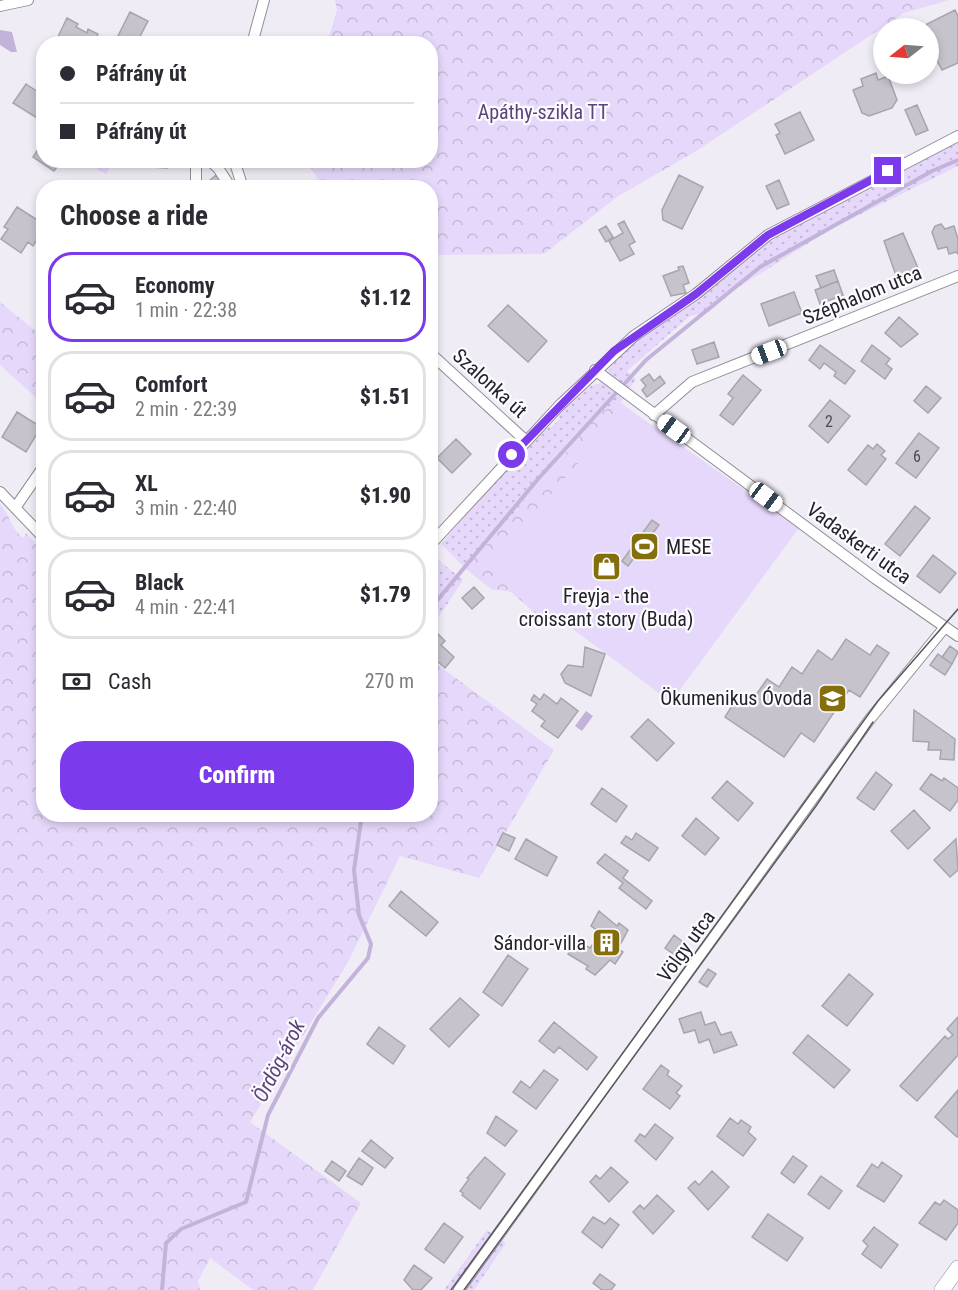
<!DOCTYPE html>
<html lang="en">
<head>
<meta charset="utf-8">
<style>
  :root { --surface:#fff; --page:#f2f2f3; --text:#2b2b33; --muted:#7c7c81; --line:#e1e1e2; --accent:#7c3aed }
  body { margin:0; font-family:"Roboto Condensed",sans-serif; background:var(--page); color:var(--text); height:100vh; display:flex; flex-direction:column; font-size:22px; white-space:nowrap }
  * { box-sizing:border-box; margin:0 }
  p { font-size:20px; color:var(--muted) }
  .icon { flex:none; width:33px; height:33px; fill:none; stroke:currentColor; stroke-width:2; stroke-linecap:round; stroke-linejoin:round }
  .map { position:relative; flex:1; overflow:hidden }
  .side { position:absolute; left:36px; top:180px; width:402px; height:642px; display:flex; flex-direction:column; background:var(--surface); border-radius:24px; box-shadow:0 3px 9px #0003 }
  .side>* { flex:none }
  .top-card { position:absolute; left:36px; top:36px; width:402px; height:132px; border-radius:24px; box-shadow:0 3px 9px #0003; display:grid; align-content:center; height:132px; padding:0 24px; background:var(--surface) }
  .needle { width:39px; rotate:253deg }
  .controls { position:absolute; left:873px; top:18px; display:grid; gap:12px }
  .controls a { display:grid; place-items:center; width:66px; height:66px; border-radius:50%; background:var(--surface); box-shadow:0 3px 9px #0003; font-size:30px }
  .end { position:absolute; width:27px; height:27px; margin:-14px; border:8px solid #7c3aed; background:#fff; box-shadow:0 0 0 3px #fff }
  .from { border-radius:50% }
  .car { position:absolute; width:18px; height:36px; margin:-18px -9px; border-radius:8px; box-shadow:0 0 4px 2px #0007; background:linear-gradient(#fff 24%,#345 0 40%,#fff 0 76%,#345 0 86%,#fff 0) }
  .top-card b { display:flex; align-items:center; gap:21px; height:57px; font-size:22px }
  .top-card b+b { border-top:2px solid var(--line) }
  .top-card i { width:15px; height:15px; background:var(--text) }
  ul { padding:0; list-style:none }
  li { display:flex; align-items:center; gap:18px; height:90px; margin:0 12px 9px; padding:0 12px; border:3px solid var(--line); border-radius:24px }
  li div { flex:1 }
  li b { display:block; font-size:22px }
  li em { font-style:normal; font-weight:800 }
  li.current { border-color:var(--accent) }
  li>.icon { width:54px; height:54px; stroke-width:1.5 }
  h2 { padding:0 24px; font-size:27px; line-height:72px }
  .pay { display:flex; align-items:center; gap:15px; height:66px; padding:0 24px; font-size:22px }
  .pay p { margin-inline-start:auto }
  .button { display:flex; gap:12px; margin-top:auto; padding:12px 24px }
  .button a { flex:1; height:69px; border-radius:24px; background:var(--accent); color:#fff; font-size:24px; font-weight:800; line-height:69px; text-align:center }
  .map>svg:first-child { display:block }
  .grass { fill:url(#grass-dots) }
  .forest { fill:url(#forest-crowns) }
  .pitch { fill:#e6d8fb }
  .water { fill:#c3b3da }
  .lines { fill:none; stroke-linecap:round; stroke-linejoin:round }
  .stream { stroke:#c3b3da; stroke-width:4 }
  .building { fill:#c7c3cd; stroke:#a7a4ad; stroke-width:1.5 }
  .street-casing { stroke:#918d96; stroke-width:12 }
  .secondary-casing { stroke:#918d96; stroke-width:16 }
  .street { stroke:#fff; stroke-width:10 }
  .secondary { stroke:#fff; stroke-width:15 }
  .tram { stroke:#5b585e; stroke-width:1.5 }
  .route { stroke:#7c3aed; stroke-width:8 }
  .labels { text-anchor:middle; stroke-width:4.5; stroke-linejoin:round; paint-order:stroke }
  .number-label { font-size:16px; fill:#4d4a50 }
  .park-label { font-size:20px; fill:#5b4478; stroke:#fcfbff }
  .street-label { font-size:20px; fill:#242226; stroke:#fcfbff }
  .poi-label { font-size:20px; fill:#242226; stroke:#fcfbff; text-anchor:end }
  .water-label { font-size:21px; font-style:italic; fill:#5b4478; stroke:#fcfbff }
</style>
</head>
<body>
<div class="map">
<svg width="958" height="1290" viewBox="0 0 958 1290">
  <defs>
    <pattern id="grass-dots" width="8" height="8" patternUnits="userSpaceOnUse" patternTransform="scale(1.5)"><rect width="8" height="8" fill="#e6d8fb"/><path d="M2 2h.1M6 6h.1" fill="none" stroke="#c5b9d7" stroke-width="1.8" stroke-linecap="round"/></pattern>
    <pattern id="forest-crowns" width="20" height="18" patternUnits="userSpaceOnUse" patternTransform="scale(1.5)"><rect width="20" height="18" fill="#e6d8fb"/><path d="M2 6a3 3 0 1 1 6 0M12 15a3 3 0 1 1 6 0" fill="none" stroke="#c5b9d7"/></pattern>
  </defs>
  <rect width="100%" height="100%" fill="#f0ecf6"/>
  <path class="grass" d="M958,139V166L833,228L734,290L709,312L690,316L627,371L636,379L621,402L601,412L466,569L441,544L509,464L547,426L550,428L560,419L557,414L591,386L600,383L618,357L640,336L772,237Z
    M91,161V160L114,161L106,174L89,164Z
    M432,555L463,580L438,618L431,611Z
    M487,1230L506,1243L474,1290H444Z"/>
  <path class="forest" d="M335,0H949L904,13L698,150L617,197L544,254L431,255L430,188L322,187L307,161L430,160V44L327,43L337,10Z
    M0,302L43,337V404L0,365Z
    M621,402L626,407L570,617L535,613L511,592L491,589L466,569L601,412Z
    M0,504C11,516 10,528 23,538L26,533L43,552L44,814H430L431,660L554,750L479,878L400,856L347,964L250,1122L361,1203L313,1290H253L210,1258L198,1281L200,1290H0Z"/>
  <path class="pitch" d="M626,407L799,528L671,702L489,567Z"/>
  <path class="water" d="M0,30L12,32L17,52H11L0,45Z
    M586,711L593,716L582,731L575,726Z"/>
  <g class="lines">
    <path class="stream" d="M430,609L538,479L646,360L760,267L932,171L958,160
      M162,1290L166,1243L181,1229L246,1202L268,1115L318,1018L368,958L371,944L359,915L354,870L362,814"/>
  </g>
  <path class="building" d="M955,10L958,16V63L942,70L928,43V28L921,27Z
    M130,12L148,21L136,44L118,36Z
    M67,18L78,24L76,27L87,33L88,29L98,34L93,44L55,43Z
    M876,73L878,80L888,76L897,100L892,108L869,116L862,113L853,90L863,86L861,79Z
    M26,84L38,92L41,88L44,90V107L37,118L13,103Z
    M917,105L928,130L916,135L905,110Z
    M800,112L814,140L785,154L776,135L780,133L775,124Z
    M44,140V160H62L54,171L33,157Z
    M151,160H168L167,168L151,167Z
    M216,175L224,184L212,188L208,182Z
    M679,175L703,187L682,229L663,220L662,210Z
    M779,180L789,204L777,209L766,186Z
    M17,207L42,223L37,231L41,233L33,246L28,242L21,253L1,239L8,229L4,227Z
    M624,221L635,242L629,245L634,254L620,261L609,241L623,233L618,224Z
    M941,224L945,229L954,226L958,239V254L956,252L949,254L947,247L938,249L932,232L935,226Z
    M606,226L613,237L606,242L599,230Z
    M903,233L921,275L899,284L884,241Z
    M683,266L689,283L683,285L686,293L671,296L663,276L679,270L678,267Z
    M834,270L838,281L821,288L816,276Z
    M838,281L843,295L820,304L815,290Z
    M794,292L802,313L769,326L761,304Z
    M508,305L547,341L528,362L488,326Z
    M899,317L918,334L901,347L885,333Z
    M714,342L719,357L697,364L692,350Z
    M820,345L855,371L845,384L834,376L836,372L824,363L820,369L809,360Z
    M872,345L890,359L886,364L892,369L885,379L861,361Z
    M649,374L654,381L660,376L665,383L647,397L642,390L646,386L641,380Z
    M743,375L761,390L733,425L720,415L733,398L728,394Z
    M926,386L941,398L928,413L914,401Z
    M830,400L850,416L828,443L809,426Z
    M17,412L41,427L26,452L2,437Z
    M919,433L939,448L916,478L896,463Z
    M456,439L471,454L452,473L437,458Z
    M877,444L885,451L881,455L886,459L866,485L848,470L868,445L873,449Z
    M915,506L930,518L900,556L885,544Z
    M652,520L659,525L628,566L622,561Z
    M933,555L956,573L940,593L917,576Z
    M474,587L484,598L472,609L462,598Z
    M438,634L445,641L441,645L454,657L445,668L430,655V642Z
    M846,639L870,655L877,645L889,653L860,697L849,690L814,742L801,733L784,757L725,717L740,693L752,701L767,679L779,687L792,667L802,674L818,650L832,660Z
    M950,646L958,652L952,664L942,657Z
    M585,647L605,654L591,696L565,683L561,674L568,665L583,667Z
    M938,654L952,664L945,675L930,665Z
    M544,694L557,704L561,698L578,711L558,738L541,726L545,721L532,711L537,704L531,700L534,695L540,700Z
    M914,710L955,739L954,760L940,759L941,750H928L929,742L913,741Z
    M648,719L674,743L657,761L631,737Z
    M876,772L892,785L874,810L857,798Z
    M931,774L942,781L944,778L958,788V800L950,811L920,789Z
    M727,781L753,803L738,821L712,798Z
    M602,788L627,806L616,822L591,804Z
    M914,810L930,828L908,849L891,831Z
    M696,818L719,838L705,855L682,836Z
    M503,833L515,838L509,851L497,845Z
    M636,833L658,848L649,861L621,843L626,836L632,840Z
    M526,839L557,857L547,876L515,859Z
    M956,839L958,870L950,877L934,860Z
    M605,854L628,871L623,878L652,901L646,909L619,888L623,883L597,863Z
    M401,891L438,922L426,936L389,906Z
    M599,911L617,926L619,923L628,930L618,949L623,952L615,964L610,960L595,975L586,969L588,966L568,954L580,942L590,948L601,933L591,926Z
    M674,935L688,946L679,958L665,948Z
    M508,955L528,969L502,1006L483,992Z
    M708,969L716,974L707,987L699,982Z
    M849,974L873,994L847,1026L822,1006Z
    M460,998L479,1015L449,1047L430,1029Z
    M701,1012L705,1025L715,1022L721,1035L731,1032L737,1045L714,1053L709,1039L699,1043L695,1030L684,1033L679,1019Z
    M958,1017V1055L917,1101L900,1086L945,1036L948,1039L953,1035L947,1029Z
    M554,1022L597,1057L587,1070L559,1047L554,1053L539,1041Z
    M379,1027L405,1046L393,1064L367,1044Z
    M808,1035L850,1070L834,1088L793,1053Z
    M661,1065L669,1071L667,1075L682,1086L676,1093L680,1096L670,1109L643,1089Z
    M544,1070L558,1080L536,1109L513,1092L521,1081L530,1088Z
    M958,1090V1136L957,1137L935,1117Z
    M496,1116L517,1131L505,1146L487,1133Z
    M730,1118L738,1124L741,1120L751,1127L748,1132L756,1139L743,1156L717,1136Z
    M655,1124L673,1138L656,1160L635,1141L640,1134L645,1137Z
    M371,1140L393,1158L385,1168L362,1151Z
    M793,1156L807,1166L794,1183L781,1173Z
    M485,1157L505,1174L480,1209L462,1195L463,1193L460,1191L469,1179L467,1178Z
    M359,1158L373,1168L362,1185L347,1176Z
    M332,1161L346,1171L339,1181L325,1171Z
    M882,1162L902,1176L884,1202L857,1186L872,1164L878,1168Z
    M611,1167L628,1182L609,1202L590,1182L596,1175L600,1179Z
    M712,1171L729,1187L708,1210L688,1188L695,1181L699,1185Z
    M821,1176L842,1191L829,1209L808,1194Z
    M657,1195L674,1211L653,1234L633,1212L640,1205L644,1209Z
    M944,1200L958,1210V1223L946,1240L919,1223L935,1202L940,1205Z
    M768,1214L803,1238L787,1261L752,1237Z
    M593,1217L605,1224L610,1218L619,1225L602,1248L582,1232Z
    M444,1223L463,1237L444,1263L425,1249Z
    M874,1227L898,1245L881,1268L862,1254L868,1246L863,1241Z
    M414,1265L432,1278L421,1290H413L404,1280Z
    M600,1274L615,1285L611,1290H602L593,1283Z"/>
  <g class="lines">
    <defs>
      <path id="street" d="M0,6L28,0
        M252,44L264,0
        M209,160L218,168L231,188
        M234,160L243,188
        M196,188V167L199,160
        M430,353L525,440
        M595,370L876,579L958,636
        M654,415L692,382L958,276
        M0,492L44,538
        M15,508L44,466
        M430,545L560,405L634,336L696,294L768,235L958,136
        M459,1290L870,719L945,627"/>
      <path id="secondary" d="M942,1290L958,1268"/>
    </defs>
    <use href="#street" class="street-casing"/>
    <use href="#secondary" class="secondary-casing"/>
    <use href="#street" class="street"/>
    <use href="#secondary" class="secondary"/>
    <path class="tram" d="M451,1290L878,701L958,609
      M464,1290L816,806L873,722"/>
  </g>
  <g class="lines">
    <path class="route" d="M512,455L614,351L696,294L768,235L888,171"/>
  </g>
  <defs>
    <symbol id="stadium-square" viewBox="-11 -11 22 22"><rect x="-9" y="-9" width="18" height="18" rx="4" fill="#856e0d" stroke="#fcfbff"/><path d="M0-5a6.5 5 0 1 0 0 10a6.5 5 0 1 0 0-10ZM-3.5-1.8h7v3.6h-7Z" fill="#fff"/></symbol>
    <symbol id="shop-square" viewBox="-11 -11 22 22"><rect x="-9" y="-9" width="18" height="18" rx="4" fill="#856e0d" stroke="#fcfbff"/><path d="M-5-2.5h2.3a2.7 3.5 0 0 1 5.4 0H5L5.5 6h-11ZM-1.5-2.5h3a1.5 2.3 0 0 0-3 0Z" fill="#fff"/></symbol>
    <symbol id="school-square" viewBox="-11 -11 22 22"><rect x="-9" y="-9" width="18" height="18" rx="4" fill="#856e0d" stroke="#fcfbff"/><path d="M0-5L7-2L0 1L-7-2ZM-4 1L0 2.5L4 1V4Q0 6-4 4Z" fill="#fff"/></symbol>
    <symbol id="building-square" viewBox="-11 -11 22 22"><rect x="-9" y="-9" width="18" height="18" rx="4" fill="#856e0d" stroke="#fcfbff"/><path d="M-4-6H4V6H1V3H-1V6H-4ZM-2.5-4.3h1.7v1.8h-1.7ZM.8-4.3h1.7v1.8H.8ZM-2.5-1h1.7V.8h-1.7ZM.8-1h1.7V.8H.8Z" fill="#fff"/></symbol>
  </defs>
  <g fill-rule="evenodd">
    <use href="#stadium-square" x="628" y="530" width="33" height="33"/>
    <use href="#shop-square" x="590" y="550" width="33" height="33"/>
    <use href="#school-square" x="816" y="682" width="33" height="33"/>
    <use href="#building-square" x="590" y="926" width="33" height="33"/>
  </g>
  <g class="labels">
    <g class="number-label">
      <text x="829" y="427">2</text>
      <text x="917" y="462">6</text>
    </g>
    <g class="park-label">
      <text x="543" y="119">Apáthy-szikla TT</text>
    </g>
    <g class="street-label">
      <text transform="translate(862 295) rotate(-22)" y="7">Széphalom utca</text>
      <text transform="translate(490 383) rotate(42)" y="7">Szalonka út</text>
      <text transform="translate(859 543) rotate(36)" y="7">Vadaskerti utca</text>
      <text transform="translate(686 946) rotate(-54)" y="7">Völgy utca</text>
    </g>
    <g class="poi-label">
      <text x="666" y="554" text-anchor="start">MESE</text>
      <text x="606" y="603" text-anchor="middle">Freyja - the<tspan x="606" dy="23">croissant story (Buda)</tspan></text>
      <text x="812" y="705">Ökumenikus Óvoda</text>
      <text x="586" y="950">Sándor-villa</text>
    </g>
    <g class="water-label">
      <text transform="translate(279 1061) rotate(-63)" y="7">Ördög-árok</text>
    </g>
  </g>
</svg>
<div class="controls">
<a><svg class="needle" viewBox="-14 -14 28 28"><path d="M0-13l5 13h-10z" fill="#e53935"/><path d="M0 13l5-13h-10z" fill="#7c7c81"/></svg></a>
</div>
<i class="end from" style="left:512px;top:455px"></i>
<i class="end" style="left:888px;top:171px"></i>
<i class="car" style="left:769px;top:352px;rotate:249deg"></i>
<i class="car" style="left:674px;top:429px;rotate:306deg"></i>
<i class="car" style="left:766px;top:497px;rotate:127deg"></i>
<div class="top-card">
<b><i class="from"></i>Páfrány út</b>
<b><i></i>Páfrány út</b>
</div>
<section class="side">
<h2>Choose a ride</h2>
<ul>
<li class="current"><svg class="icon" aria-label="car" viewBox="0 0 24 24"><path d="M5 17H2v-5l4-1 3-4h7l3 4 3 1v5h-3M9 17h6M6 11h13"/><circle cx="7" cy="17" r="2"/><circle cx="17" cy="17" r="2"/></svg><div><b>Economy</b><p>1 min · 22:38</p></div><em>$1.12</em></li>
<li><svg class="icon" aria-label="car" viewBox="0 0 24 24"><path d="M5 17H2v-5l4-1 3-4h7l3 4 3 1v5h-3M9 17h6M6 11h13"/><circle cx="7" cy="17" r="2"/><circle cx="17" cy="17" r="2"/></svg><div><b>Comfort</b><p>2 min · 22:39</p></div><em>$1.51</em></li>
<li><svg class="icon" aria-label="car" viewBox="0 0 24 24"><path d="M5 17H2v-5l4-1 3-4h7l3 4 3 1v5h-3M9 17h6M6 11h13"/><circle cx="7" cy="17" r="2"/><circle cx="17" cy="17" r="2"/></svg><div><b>XL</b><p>3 min · 22:40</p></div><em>$1.90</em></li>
<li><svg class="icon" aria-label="car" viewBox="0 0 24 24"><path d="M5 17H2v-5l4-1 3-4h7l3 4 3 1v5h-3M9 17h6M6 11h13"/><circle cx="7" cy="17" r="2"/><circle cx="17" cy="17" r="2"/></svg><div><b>Black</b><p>4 min · 22:41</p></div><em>$1.79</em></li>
</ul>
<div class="pay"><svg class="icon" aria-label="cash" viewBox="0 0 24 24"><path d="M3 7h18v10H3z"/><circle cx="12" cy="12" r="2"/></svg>Cash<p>270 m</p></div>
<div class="button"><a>Confirm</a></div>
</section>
</div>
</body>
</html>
